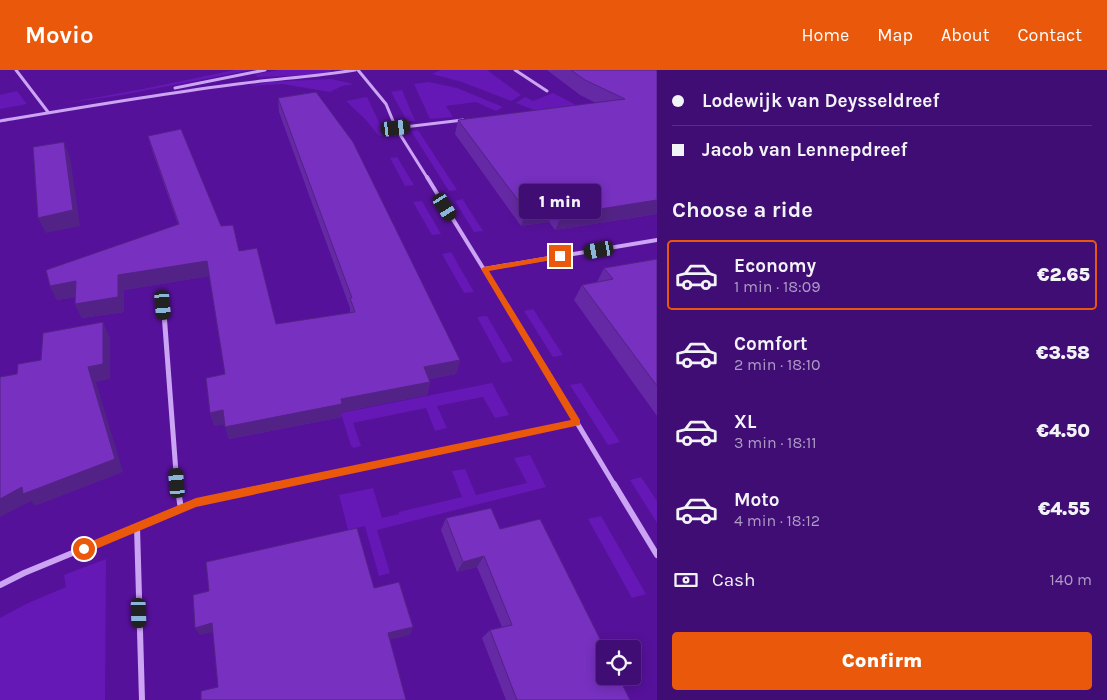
<!DOCTYPE html>
<html lang="en">
<head>
<meta charset="utf-8">
<style>
  :root { --surface:#400d74; --page:#4b1b7c; --text:#f1f3f6; --muted:#ae9cc5; --line:#592d86; --accent:#ea580c }
  body { margin:0; font-family:Karla,sans-serif; background:var(--page); color:var(--text); height:100vh; display:flex; flex-direction:column; font-size:19px; white-space:nowrap }
  * { box-sizing:border-box; margin:0 }
  p { font-size:16px; color:var(--muted) }
  .icon { flex:none; width:28px; height:28px; fill:none; stroke:currentColor; stroke-width:2; stroke-linecap:round; stroke-linejoin:round }
  .map { position:relative; flex:1; overflow:hidden }
  .details { display:flex; flex-direction:column; background:var(--surface); width:450px }
  .details>* { flex:none }
  .guide { display:grid; align-content:center; height:110px; padding:0 15px; background:var(--surface) }
  .controls { position:absolute; left:596px; top:570px; display:grid; gap:10px }
  .controls a { display:grid; place-items:center; width:45px; height:45px; border-radius:5px; background:var(--surface); box-shadow:0 2px 12px #0003,0 0 0 1px var(--line); font-size:25px }
  .end { position:absolute; width:22px; height:22px; margin:-11px; border:6px solid #ea580c; background:#fff; box-shadow:0 0 0 2px #fff }
  .from { border-radius:50% }
  .bubble { position:absolute; height:35px; border-radius:5px; background:var(--surface); box-shadow:0 2px 12px #0003,0 0 0 1px var(--line); font-size:16px; font-weight:800; line-height:35px; text-align:center }
  .car { position:absolute; width:15px; height:30px; margin:-15px -8px; border-radius:6px; box-shadow:0 0 4px 1px #0007; background:linear-gradient(#222 24%,#8ab4d8 0 40%,#222 0 76%,#8ab4d8 0 86%,#222 0) }
  .guide b { display:flex; align-items:center; gap:18px; height:48px; font-size:19px }
  .guide b+b { border-top:1px solid var(--line) }
  .guide i { width:12px; height:12px; background:var(--text) }
  ul { padding:0; list-style:none }
  li { display:flex; align-items:center; gap:15px; height:70px; margin:0 10px 8px; padding:0 5px; border:2px solid transparent; border-radius:5px }
  li div { flex:1 }
  li b { display:block; font-size:19px }
  li em { font-style:normal; font-weight:800 }
  li.active { border-color:var(--accent) }
  li>.icon { width:45px; height:45px; stroke-width:1.5 }
  h2 { padding:0 15px; font-size:22px; line-height:60px }
  .pay { display:flex; align-items:center; gap:12px; height:55px; padding:0 15px; font-size:19px }
  .pay p { margin-inline-start:auto }
  .button { display:flex; gap:10px; margin-top:auto; padding:10px 15px }
  .button a { flex:1; height:58px; border-radius:5px; background:var(--accent); color:#fff; font-size:20px; font-weight:800; line-height:58px; text-align:center }
  header { display:flex; align-items:center; gap:30px; box-sizing:border-box; height:70px; padding:0 25px; background:var(--accent); color:#fff }
  header strong { font-size:24px }
  nav { display:flex; gap:28px; margin-inline-start:auto; font-size:18px }
  main { display:flex; flex:1; min-height:0 }
  .map>svg:first-child { display:block }
  .green { fill:#6518b5 }
  .lines { fill:none; stroke-linecap:round; stroke-linejoin:round }
  .minor-far3 { stroke:#cba4f4; stroke-width:3 }
  .minor-far2 { stroke:#cba4f4; stroke-width:4 }
  .minor-far1 { stroke:#cba4f4; stroke-width:5 }
  .minor { stroke:#cba4f4; stroke-width:6 }
  .wall { fill:#6629a5 }
  .shaded-wall { fill:#532286 }
  .building { fill:#7730c0; stroke:#532286 }
  .route { fill:#ea580c }
</style>
</head>
<body>
<header>
<strong>Movio</strong>
<nav><a>Home</a><a>Map</a><a>About</a><a>Contact</a></nav>
</header>
<main>
<div class="map">
<svg width="657" height="630" viewBox="0 0 657 630">
  <rect width="100%" height="100%" fill="#56119a"/>
  <path class="green" d="M235,0H250L122,25L61,34L143,19Z
    M280,0H331V2L310,5L257,7L256,4Z
    M441,0H487L521,25L511,31L462,12L432,4Z
    M331,9L354,14L342,16L330,22L283,14L249,16L269,12Z
    M429,12L457,18L503,37L496,41L476,32L446,36L453,47L430,49L414,14Z
    M402,20L415,51H407L391,22Z
    M17,21L27,34L0,39V25Z
    M553,23L595,45L580,58L516,33L525,27L533,31Z
    M367,27L385,65L379,66L365,49L346,31Z
    M418,60L457,120L449,121L411,61Z
    M397,87L414,115L405,116L390,88Z
    M463,129V130L483,161L474,162L455,131Z
    M422,131L441,164L432,165L413,132Z
    M451,182L474,222L464,223L442,184Z
    M533,239L563,285L553,287L524,241Z
    M487,246L513,291L502,293L477,247Z
    M492,313L509,345L495,348L483,327L437,336L447,358L435,361L426,338L353,353L361,376L354,378L351,376L341,343Z
    M581,313L620,372L608,375L570,315Z
    M530,385L546,417L377,460L390,503L379,506L365,456L348,460L339,425L373,418L382,448L399,444V442L462,427L452,401L465,399L476,425L527,413L514,388Z
    M641,407L657,431V453L630,410Z
    M601,446L646,524L632,528L588,449Z
    M106,489L105,630H0V548L26,534L66,517L64,505Z"/>
  <g class="lines">
    <path class="minor-far3" d="M16,0L48,42
      M358,0L386,34L396,58L428,109
      M515,0L547,21
      M175,18L265,0
      M0,51C77,38 153,25 230,15C272,9 313,7 355,0
      M396,58L463,50"/>
    <path class="minor-far2" d="M427,107L512,245
      M484,199L657,170
      M163,235L164,245"/>
    <path class="minor-far1" d="M164,243L177,416
      M511,243L615,416
      M274,416L577,352"/>
    <path class="minor" d="M177,414L181,439
      M614,414L657,485
      M137,457L142,630
      M0,515L24,503L196,432L280,414"/>
  </g>
  <path class="wall" d="M547,0H657V144L555,160L549,152L521,156L455,64L458,50L596,33L580,25Z
    M278,28L460,290L456,304L429,309L430,312L427,325L342,342V347L229,369L225,354L214,356L210,343L225,304L209,206L124,220V242L82,248L75,234V227L57,230L50,216L178,154L152,80L148,66L221,156L239,181L276,254L350,243V238L279,42Z
    M657,189V346L574,230L582,215L597,212L604,198Z
    M446,448L500,459L630,630H506L482,568L490,560L502,557L477,497L457,502L441,460Z"/>
  <path class="shaded-wall" d="M64,72L70,87L80,156L46,163L38,148Z
    M657,130V144L555,160L562,145Z
    M555,136L549,152L521,156L526,141Z
    M207,191L210,206L124,220V242L82,248L75,234L118,205Z
    M76,211L83,226L57,230L50,216Z
    M103,252L110,268V309L96,312L123,402L35,436L31,431L0,447V429L88,297Z
    M460,290L456,304L421,311L424,297Z
    M430,312L427,325L342,342V347L229,369L225,357L341,329Z
    M223,340L227,354L214,356L210,343Z
    M484,486L477,497L457,502L463,492Z
    M212,553L217,561L200,565L195,558Z
    M413,557L410,565L385,571L388,563Z"/>
  <path class="building" d="M571,0H657V130L562,145L555,136L526,141L458,50L625,29L585,10Z
    M316,22L353,72L460,290L424,297L430,312L341,329L342,334L225,357L223,340L210,343L206,308L225,304L207,191L118,205V227L75,234L76,211L50,216L46,200L179,154L148,66L181,59L221,156L233,155L239,181L257,178L276,254L355,242L350,228H352L278,28Z
    M64,72L73,140L38,148L33,77Z
    M657,189V316L582,215L613,209L604,198Z
    M103,252V294L88,297L115,389L23,424L22,417L0,429V307L17,304L18,294L41,290L43,263Z
    M491,438L500,459L540,449L605,579V606H618L630,630H517L490,560L512,555L484,486L463,492L446,448Z
    M357,458L374,518L399,512L413,557L388,563L406,630H201V621L218,617L212,553L195,558L193,525L209,521L206,492Z"/>
  <path class="route" d="M560,184L563,185V188L489,201L580,350V355L196,437L84,484L80,483V476L196,428L571,350L481,199L484,197Z"/>
</svg>
<div class="controls">
<a><svg class="icon" aria-label="locate" viewBox="0 0 24 24"><circle cx="12" cy="12" r="6"/><path d="M12 2v4M12 18v4M2 12h4M18 12h4"/></svg></a>
</div>
<i class="end from" style="left:84px;top:479px"></i>
<i class="end" style="left:560px;top:186px"></i>
<div class="bubble" style="left:519px;top:114px;width:82px">1 min</div>
<i class="car" style="left:396px;top:58px;rotate:83deg"></i>
<i class="car" style="left:445px;top:137px;rotate:148deg"></i>
<i class="car" style="left:599px;top:180px;rotate:260deg"></i>
<i class="car" style="left:163px;top:235px;rotate:175deg"></i>
<i class="car" style="left:177px;top:413px;rotate:355deg"></i>
<i class="car" style="left:139px;top:543px;rotate:178deg"></i>
</div>
<section class="details">
<div class="guide">
<b><i class="from"></i>Lodewijk van Deysseldreef</b>
<b><i></i>Jacob van Lennepdreef</b>
</div>
<h2>Choose a ride</h2>
<ul>
<li class="active"><svg class="icon" aria-label="car" viewBox="0 0 24 24"><path d="M5 17H2v-5l4-1 3-4h7l3 4 3 1v5h-3M9 17h6M6 11h13"/><circle cx="7" cy="17" r="2"/><circle cx="17" cy="17" r="2"/></svg><div><b>Economy</b><p>1 min · 18:09</p></div><em>€2.65</em></li>
<li><svg class="icon" aria-label="car" viewBox="0 0 24 24"><path d="M5 17H2v-5l4-1 3-4h7l3 4 3 1v5h-3M9 17h6M6 11h13"/><circle cx="7" cy="17" r="2"/><circle cx="17" cy="17" r="2"/></svg><div><b>Comfort</b><p>2 min · 18:10</p></div><em>€3.58</em></li>
<li><svg class="icon" aria-label="car" viewBox="0 0 24 24"><path d="M5 17H2v-5l4-1 3-4h7l3 4 3 1v5h-3M9 17h6M6 11h13"/><circle cx="7" cy="17" r="2"/><circle cx="17" cy="17" r="2"/></svg><div><b>XL</b><p>3 min · 18:11</p></div><em>€4.50</em></li>
<li><svg class="icon" aria-label="car" viewBox="0 0 24 24"><path d="M5 17H2v-5l4-1 3-4h7l3 4 3 1v5h-3M9 17h6M6 11h13"/><circle cx="7" cy="17" r="2"/><circle cx="17" cy="17" r="2"/></svg><div><b>Moto</b><p>4 min · 18:12</p></div><em>€4.55</em></li>
</ul>
<div class="pay"><svg class="icon" aria-label="cash" viewBox="0 0 24 24"><path d="M3 7h18v10H3z"/><circle cx="12" cy="12" r="2"/></svg>Cash<p>140 m</p></div>
<div class="button"><a>Confirm</a></div>
</section>
</main>
</body>
</html>
